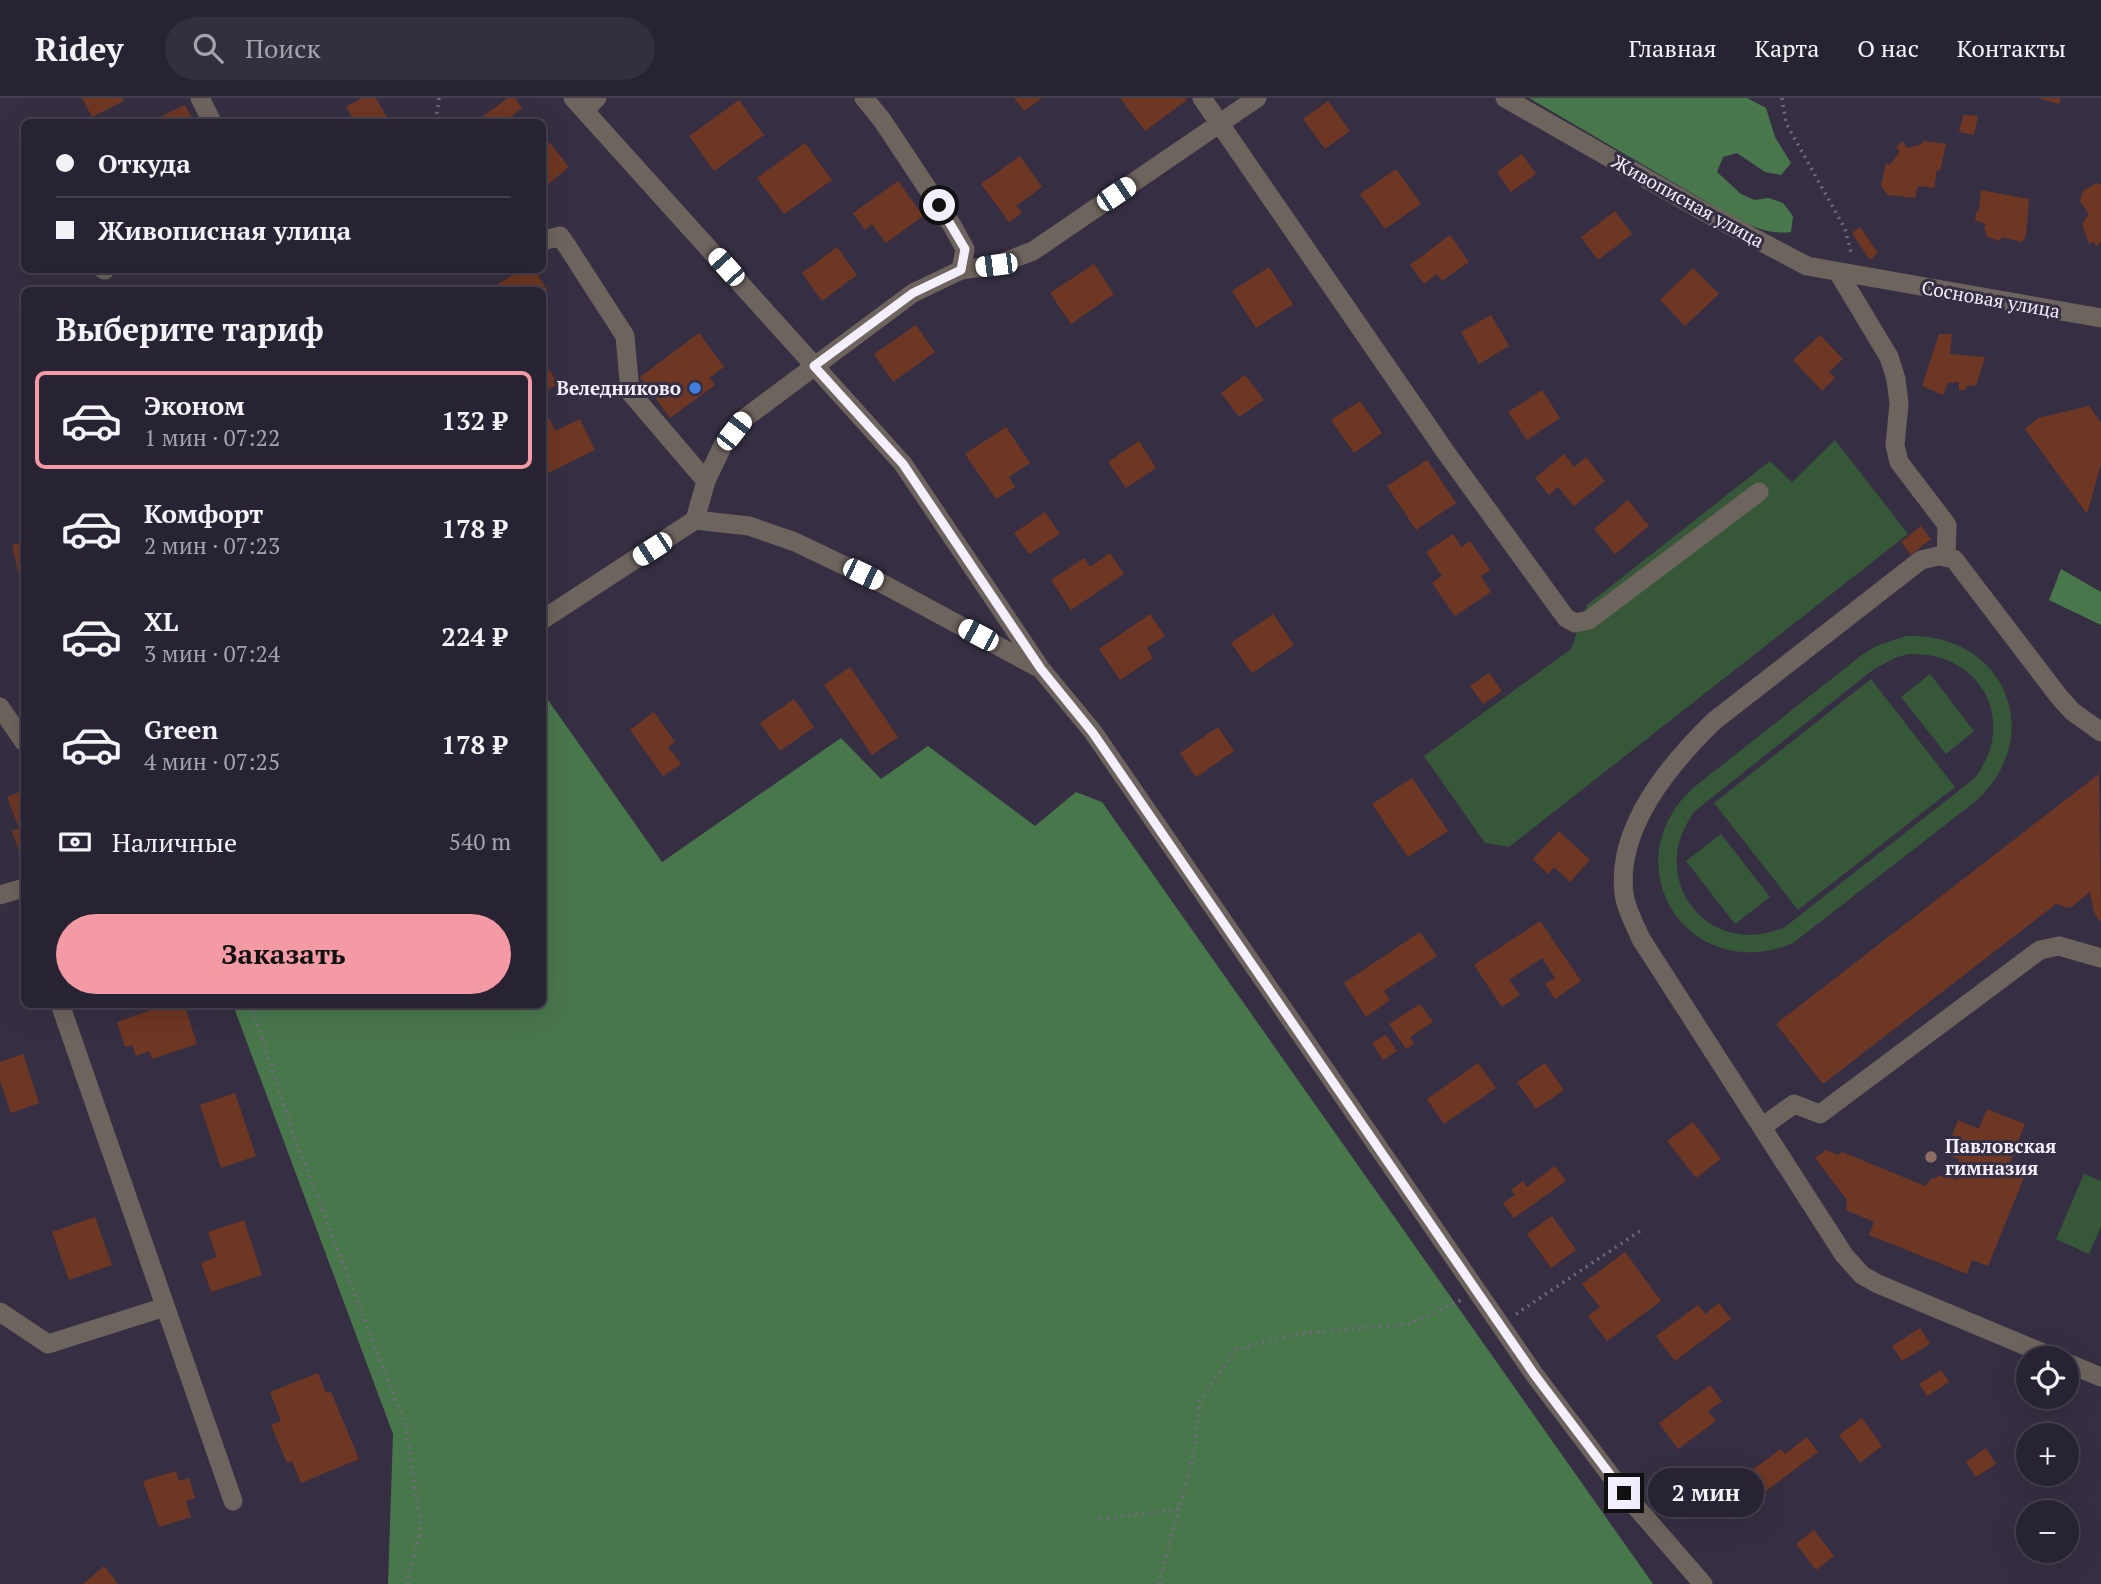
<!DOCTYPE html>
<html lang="ru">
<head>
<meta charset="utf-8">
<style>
  :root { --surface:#282332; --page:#342f3e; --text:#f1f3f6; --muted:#a5a4ac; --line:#44404d; --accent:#f49aa5 }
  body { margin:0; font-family:"PT Serif",serif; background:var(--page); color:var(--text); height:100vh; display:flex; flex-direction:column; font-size:26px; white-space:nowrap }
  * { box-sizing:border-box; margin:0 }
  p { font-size:23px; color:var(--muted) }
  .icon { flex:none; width:38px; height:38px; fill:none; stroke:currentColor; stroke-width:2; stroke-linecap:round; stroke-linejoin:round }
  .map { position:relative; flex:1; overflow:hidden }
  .details { position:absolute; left:21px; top:189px; width:525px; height:721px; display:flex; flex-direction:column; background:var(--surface); border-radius:10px; box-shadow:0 7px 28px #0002,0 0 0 2px var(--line) }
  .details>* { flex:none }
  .hud { position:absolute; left:21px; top:21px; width:525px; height:154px; border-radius:10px; box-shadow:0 7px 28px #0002,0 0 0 2px var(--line); display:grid; align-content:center; height:154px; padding:0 35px; background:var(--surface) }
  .tools { position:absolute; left:2016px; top:1248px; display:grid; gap:14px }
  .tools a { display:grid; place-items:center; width:63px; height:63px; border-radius:50%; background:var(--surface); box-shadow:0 7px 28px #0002,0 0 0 2px var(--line); font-size:35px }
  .end { position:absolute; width:32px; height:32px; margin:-16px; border:9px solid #f3effc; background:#111; box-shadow:0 0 0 4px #111 }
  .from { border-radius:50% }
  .bubble { position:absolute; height:49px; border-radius:24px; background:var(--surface); box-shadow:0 7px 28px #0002,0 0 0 2px var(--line); font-size:23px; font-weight:800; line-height:49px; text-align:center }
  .car { position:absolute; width:21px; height:42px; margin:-21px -10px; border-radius:9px; box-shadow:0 0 5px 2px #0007; background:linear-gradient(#fff 24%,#345 0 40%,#fff 0 76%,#345 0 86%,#fff 0) }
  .hud b { display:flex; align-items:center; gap:24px; height:66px; font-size:26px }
  .hud b+b { border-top:2px solid var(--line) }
  .hud i { width:18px; height:18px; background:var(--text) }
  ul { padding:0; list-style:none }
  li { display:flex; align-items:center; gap:21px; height:98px; margin:0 14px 10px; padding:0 21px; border:4px solid transparent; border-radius:10px }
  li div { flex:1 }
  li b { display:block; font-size:26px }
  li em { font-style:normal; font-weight:800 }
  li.selected { border-color:var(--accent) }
  li>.icon { width:63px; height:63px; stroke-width:1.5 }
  h2 { padding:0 35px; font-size:32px; line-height:84px }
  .pay { display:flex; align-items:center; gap:18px; height:77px; padding:0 35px; font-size:26px }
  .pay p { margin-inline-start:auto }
  .button { display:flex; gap:14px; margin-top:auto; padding:14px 35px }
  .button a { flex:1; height:80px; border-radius:42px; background:var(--accent); color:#111; font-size:28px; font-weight:800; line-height:80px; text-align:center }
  header { display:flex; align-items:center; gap:42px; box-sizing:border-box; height:98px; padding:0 35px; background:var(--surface); border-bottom:2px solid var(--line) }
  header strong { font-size:33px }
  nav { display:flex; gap:38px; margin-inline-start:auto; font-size:24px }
  .search { width:490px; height:63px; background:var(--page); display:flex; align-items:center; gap:18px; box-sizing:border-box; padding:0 24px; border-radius:38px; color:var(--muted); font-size:26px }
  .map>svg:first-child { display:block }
  .green { fill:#375739; fill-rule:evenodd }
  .forest { fill:#49774c }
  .building { fill:#6e3723 }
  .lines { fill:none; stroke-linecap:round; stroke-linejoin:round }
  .path { stroke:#716a7c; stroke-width:3.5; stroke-dasharray:2 5; stroke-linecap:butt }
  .minor { stroke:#6e645e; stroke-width:19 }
  .route { stroke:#f3effc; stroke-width:9 }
  .shop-dot { fill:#3f7fe0; stroke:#362f43; stroke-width:2.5 }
  .education-dot { fill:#8d6e63; stroke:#362f43; stroke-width:2.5 }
  .labels { text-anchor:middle; stroke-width:6; stroke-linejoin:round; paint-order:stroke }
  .street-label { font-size:19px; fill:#f3effc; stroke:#362f43 }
  .poi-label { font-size:19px; font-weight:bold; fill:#f3effc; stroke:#362f43; text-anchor:end }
</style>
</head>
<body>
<header>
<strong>Ridey</strong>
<div class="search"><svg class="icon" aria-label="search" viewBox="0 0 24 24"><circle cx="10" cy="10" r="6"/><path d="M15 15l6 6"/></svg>Поиск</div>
<nav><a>Главная</a><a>Карта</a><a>О нас</a><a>Контакты</a></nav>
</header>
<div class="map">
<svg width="2101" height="1486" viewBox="0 0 2101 1486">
  <rect width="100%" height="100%" fill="#362f43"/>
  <path class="green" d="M1835,342L1908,436L1509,749L1485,745L1424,658L1571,551L1587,507L1770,363L1792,384Z
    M1906,538C2004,534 2048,637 1976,703L1793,845C1689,889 1610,767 1693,690L1862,557L1876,548ZM1909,556C1981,553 2018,623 1975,680L1785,829C1708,863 1644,780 1695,713L1874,571L1897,559Z
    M1930,576L1974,633L1946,656L1901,599Z
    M1871,581L1955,689L1798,812L1714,705Z
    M1721,736L1770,799L1735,826L1686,763Z
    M2084,1076L2101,1083V1128L2089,1156L2056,1141Z"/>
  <path class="forest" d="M1529,0H1747L1766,10L1775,39L1791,65L1781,77L1765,74L1737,55L1723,59L1717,74L1741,96L1754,102L1769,100L1783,105L1793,118L1791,134C1767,137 1750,127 1729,117Z
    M2061,471L2101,494V527L2049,502Z
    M543,595L662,764L841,640L881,681L928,648L1035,728L1076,694L1102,704L1653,1486H388L393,1336L233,907L542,906Z"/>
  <path class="building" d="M82,0H122L124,3L92,19Z
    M362,0H376L389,23L355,24L346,9Z
    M508,0H515L522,10L511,19L515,24H486L482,19Z
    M1014,0H1042L1024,13Z
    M1120,0H1185L1187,2L1145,33Z
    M2038,0H2061L2059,6Z
    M739,2L764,37L714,73L689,38Z
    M1328,3L1350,33L1325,51L1303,21Z
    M185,7L194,24H163L160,19Z
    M1963,17L1978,18L1974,37L1959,34Z
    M1903,43L1907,50L1920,47L1924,43L1946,46L1940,73L1937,72L1934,90L1918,88L1915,100L1888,97L1881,88L1886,65L1890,67L1900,53L1896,49Z
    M549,44L569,69L542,91V50Z
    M805,45L832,82L784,116L757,80Z
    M1522,56L1536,76L1511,94L1497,74Z
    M1020,58L1042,89L1016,108L1022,115L1009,124L981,86Z
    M1396,71L1421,106L1385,131L1360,96Z
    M898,83L923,118L886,145L872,126L865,132L853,115Z
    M2096,85L2101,87V144L2096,148L2094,144L2089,146L2082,126L2089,116L2080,103L2083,93Z
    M1981,92L2029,101L2026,138L2022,144L2001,139L2000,143L1987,139L1984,130L1986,126L1975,122L1976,115L1979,112Z
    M1615,113L1632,136L1598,162L1581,139Z
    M1860,129L1878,155L1870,162L1852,135Z
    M1450,137L1469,164L1442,183L1437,176L1424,186L1410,167Z
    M837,149L857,177L822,203L802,175Z
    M1094,166L1114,196L1071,226L1050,195Z
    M1269,169L1293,206L1256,230L1232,193Z
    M1693,170L1719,196L1685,228L1660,202Z
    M522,172H535L548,194L542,197V192H499L496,187Z
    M1491,217L1509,248L1479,266L1461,234Z
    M916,227L935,254L893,284L874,256Z
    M699,235L724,269L709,280L715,287L670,320L640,279Z
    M1939,236H1952L1950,256L1985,259L1976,288L1968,287L1965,292H1959V284L1948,285L1943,297L1922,288Z
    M1820,237L1843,261L1829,274L1835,280L1822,293L1793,262Z
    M542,260L558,286L542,295Z
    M1245,277L1264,302L1239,319L1221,295Z
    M1542,292L1560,320L1527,342L1508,314Z
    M1360,303L1382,335L1354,355L1331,322Z
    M2089,308L2101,325V366L2087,416L2025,331L2038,320Z
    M549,320L555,333L580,321L595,352L542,378V323Z
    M1006,329L1030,365L1009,379L1015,389L996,401L965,356Z
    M1139,343L1156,370L1126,390L1108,364Z
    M1564,356L1574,369L1586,359L1605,383L1574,408L1558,389L1549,397L1535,380Z
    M1427,362L1456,405L1416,432L1387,388Z
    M1628,402L1649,428L1615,456L1594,431Z
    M1045,414L1060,436L1029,456L1014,435Z
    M1921,428L1931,441L1911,457L1901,444Z
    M1453,436L1461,449L1470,443L1490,472L1481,478L1491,494L1455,518L1432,485L1442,478L1426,454Z
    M24,444V487H21L12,447Z
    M1110,455L1124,476L1071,512L1051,482L1084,460L1090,469Z
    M1150,516L1165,538L1147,550L1153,560L1120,582L1099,551Z
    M1273,516L1294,547L1252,575L1231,545Z
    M850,569L898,639L872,657L824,587Z
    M1489,575L1502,593L1483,606L1470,588Z
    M794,601L814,629L780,653L760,625Z
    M654,614L675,644L668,649L681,666L663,678L630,632Z
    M1218,629L1234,653L1196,679L1180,655Z
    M2099,676L2101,825L2094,814L2090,794L2070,810L2056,806L1823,986L1776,926Z
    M1412,680L1448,733L1408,759L1372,706Z
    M24,692V754L20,756L12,733L19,730L7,699Z
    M1559,733L1590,762L1570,784L1554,769L1548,776L1533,761Z
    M1540,823L1581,883L1555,901L1545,886L1555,880L1542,860L1509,882L1520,897L1502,909L1474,867Z
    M1420,834L1437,858L1384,893L1390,902L1366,919L1344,885Z
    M168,906H184L197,946L152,961L149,953L136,958L132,947L125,949L117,924Z
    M1420,906L1433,924L1410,939L1414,946L1406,951L1389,926Z
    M1386,937L1397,953L1383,962L1372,945Z
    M23,956L39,1005L11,1015L0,983V964Z
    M1478,965L1496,990L1444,1026L1427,1001Z
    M1545,965L1564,992L1536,1011L1517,984Z
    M235,995L256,1058L221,1070L200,1007Z
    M1987,1011L2025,1026L2010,1065L2027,1072L1988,1168L1972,1162L1967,1176L1869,1137L1874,1124L1846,1112L1847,1102L1815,1060L1826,1052L1838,1057L1842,1054L1925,1088L1931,1081L1942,1077L1958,1082L1963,1071L1957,1068L1959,1061L1951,1058L1954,1051L1948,1048L1958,1022L1979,1031Z
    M1693,1024L1721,1061L1696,1080L1667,1043Z
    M1555,1068L1566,1083L1514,1120L1503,1105L1515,1097L1511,1092L1523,1083L1527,1089Z
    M1552,1118L1576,1152L1551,1170L1527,1136Z
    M95,1119L112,1167L69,1182L52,1134Z
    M244,1122L262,1177L211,1194L201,1165L217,1159L208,1134Z
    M1625,1154L1661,1203L1607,1243L1588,1218L1600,1209L1582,1186Z
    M1719,1205L1731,1221L1675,1263L1656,1238L1698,1207L1705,1216Z
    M1920,1230L1930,1246L1902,1263L1892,1248Z
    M1941,1272L1949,1284L1927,1298L1919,1286Z
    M318,1275L326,1295L331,1294L359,1361L301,1385L292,1363L287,1365L271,1327L281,1323L270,1294Z
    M1710,1287L1722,1303L1708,1313L1716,1323L1678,1351L1659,1325Z
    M1862,1320L1882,1348L1860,1365L1839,1337Z
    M1807,1339L1818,1354L1766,1393L1751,1373L1781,1351L1785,1356Z
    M1986,1350L1996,1366L1976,1379L1966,1364Z
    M176,1373L179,1383L189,1380L195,1400L186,1403L191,1419L159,1429L143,1383Z
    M1814,1432L1834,1458L1816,1472L1796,1446Z
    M104,1468L118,1486H83Z"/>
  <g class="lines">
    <path class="path" d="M439,0L437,15L442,24
      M1782,0L1786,25L1845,131L1852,158
      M251,906L294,1038L406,1329L421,1430L407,1486
      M1516,1216L1640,1133
      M1100,1421L1179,1411L1194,1354L1200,1303L1236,1251L1297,1236L1408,1226L1461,1202
      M1159,1486L1179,1411"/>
    <path class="minor" d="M200,0L212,24
      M573,0L903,366L1041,571L1093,634L1534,1276L1624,1395L1703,1486
      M864,0L882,22L953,129L965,151L961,172
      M1202,0L1447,356L1566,520L1575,525L1589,522L1759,394
      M1505,0L1701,112L1807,168L2101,220
      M584,12L597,0
      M542,143L560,138L565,145L625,238L630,294L706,383
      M104,172H105
      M1838,174L1889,259L1896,281L1899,306L1895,347L1899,364L1947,427L1946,459
      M695,422L706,383L723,347L745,320L913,195L961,172L996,167L1033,153L1257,0
      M542,522L695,422L749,428L795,444L885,487L1037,569
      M0,609L24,644
      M0,797L24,790
      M60,906L233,1403
      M1762,1029L1794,1006L1820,1016L2040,852L2059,848L2101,860
      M0,1214L48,1246L165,1209
      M2055,1260L1878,1186L1862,1177L1844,1157L1641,841C1635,827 1626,811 1624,796C1616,729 1670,666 1714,623L1921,462L1938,458L1954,461L2060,600L2073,614L2101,634
      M2067,1265L2101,1279"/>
  </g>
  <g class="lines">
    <path class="route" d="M939,107L965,151L961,172L913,195L814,268L903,366L1041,571L1093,635L1478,1195L1534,1276L1624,1395"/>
  </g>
  <circle class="shop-dot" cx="695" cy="290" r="7"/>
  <circle class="education-dot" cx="1931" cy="1059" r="7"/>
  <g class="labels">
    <g class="street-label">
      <text transform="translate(1688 103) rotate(29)" y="7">Живописная улица</text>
      <text transform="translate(1991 201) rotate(10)" y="7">Сосновая улица</text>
    </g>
    <g class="poi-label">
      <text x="681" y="297">Веледниково</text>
      <text x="1945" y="1055" text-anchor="start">Павловская<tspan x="1945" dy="22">гимназия</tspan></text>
    </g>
  </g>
</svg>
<div class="tools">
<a><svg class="icon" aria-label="locate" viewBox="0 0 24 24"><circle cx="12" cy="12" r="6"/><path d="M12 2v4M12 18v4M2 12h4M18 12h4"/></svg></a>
<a>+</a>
<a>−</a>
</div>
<i class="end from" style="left:939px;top:107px"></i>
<i class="end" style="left:1624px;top:1395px"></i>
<div class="bubble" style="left:1648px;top:1370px;width:116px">2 мин</div>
<i class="car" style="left:1116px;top:96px;rotate:56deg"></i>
<i class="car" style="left:996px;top:167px;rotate:263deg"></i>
<i class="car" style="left:726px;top:169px;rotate:318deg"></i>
<i class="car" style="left:734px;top:333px;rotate:38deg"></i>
<i class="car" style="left:652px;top:451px;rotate:237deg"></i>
<i class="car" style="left:863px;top:476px;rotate:116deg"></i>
<i class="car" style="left:978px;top:537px;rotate:298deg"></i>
<div class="hud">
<b><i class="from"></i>Откуда</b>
<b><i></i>Живописная улица</b>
</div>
<section class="details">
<h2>Выберите тариф</h2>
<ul>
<li class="selected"><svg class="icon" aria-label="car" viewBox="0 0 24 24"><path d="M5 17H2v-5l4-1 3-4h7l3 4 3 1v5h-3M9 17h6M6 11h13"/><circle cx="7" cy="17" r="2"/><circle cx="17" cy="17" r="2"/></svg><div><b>Эконом</b><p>1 мин · 07:22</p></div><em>132 ₽</em></li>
<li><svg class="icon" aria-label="car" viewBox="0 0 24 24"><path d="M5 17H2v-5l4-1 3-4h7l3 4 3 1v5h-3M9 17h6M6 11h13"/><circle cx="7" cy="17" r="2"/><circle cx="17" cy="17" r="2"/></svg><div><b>Комфорт</b><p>2 мин · 07:23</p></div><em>178 ₽</em></li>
<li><svg class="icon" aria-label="car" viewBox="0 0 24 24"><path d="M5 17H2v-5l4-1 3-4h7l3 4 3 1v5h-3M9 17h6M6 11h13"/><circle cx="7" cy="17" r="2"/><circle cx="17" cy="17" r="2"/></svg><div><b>XL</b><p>3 мин · 07:24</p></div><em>224 ₽</em></li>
<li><svg class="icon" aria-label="car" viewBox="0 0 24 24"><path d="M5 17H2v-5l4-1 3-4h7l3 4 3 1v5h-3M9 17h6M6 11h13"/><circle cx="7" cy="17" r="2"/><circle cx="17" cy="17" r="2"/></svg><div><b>Green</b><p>4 мин · 07:25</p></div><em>178 ₽</em></li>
</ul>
<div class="pay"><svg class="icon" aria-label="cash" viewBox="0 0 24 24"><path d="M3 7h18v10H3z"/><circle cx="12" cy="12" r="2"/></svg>Наличные<p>540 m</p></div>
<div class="button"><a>Заказать</a></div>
</section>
</div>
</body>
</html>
